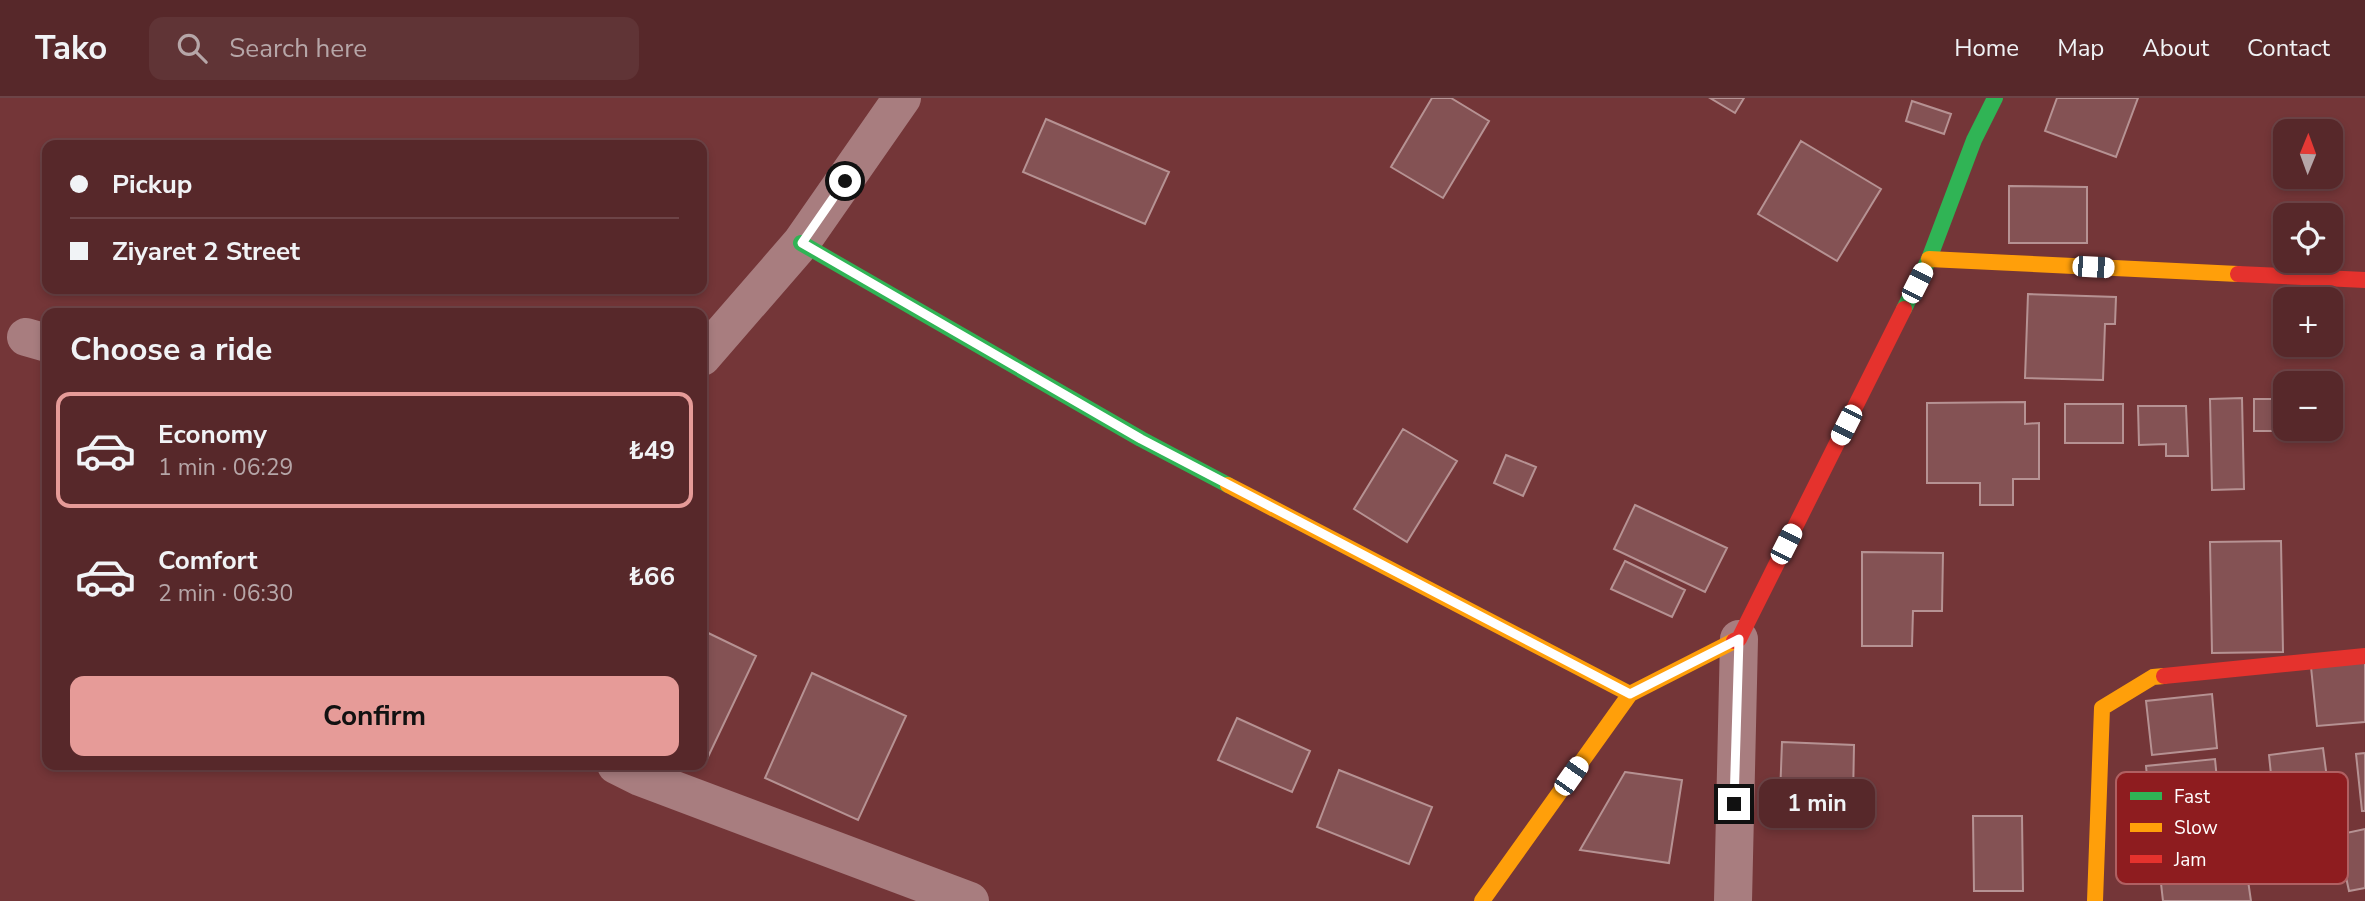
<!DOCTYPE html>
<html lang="en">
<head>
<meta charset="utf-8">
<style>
  :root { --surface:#57282a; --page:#603436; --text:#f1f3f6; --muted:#b6a6a8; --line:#6d4447; --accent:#e69b98 }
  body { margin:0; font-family:"Nunito Sans",sans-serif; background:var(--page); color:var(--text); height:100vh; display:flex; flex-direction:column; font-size:26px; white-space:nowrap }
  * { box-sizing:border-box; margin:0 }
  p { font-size:23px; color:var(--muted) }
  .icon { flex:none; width:38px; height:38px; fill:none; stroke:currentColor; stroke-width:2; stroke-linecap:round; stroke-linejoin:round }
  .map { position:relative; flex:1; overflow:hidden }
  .side { position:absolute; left:42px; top:210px; width:665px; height:462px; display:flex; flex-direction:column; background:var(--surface); border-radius:14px; box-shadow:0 4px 10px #0003,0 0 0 2px var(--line) }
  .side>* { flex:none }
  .guide { position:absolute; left:42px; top:42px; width:665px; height:154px; border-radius:14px; box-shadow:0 4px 10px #0003,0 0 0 2px var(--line); display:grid; align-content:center; height:154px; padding:0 28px; background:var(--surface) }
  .needle { width:46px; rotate:1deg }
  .tools { position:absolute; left:2273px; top:21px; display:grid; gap:14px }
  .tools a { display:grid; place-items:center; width:70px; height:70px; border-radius:14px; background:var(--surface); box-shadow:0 4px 10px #0003,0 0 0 2px var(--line); font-size:35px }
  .end { position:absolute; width:32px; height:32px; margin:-16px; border:9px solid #fff; background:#111; box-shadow:0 0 0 4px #111 }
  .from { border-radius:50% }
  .bubble { position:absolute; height:49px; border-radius:14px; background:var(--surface); box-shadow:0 4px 10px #0003,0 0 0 2px var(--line); font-size:23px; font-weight:700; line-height:49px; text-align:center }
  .car { position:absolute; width:21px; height:42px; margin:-21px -10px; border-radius:9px; box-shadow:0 0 5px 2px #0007; background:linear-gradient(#fff 24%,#345 0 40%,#fff 0 76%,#345 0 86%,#fff 0) }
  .guide b { display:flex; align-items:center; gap:24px; height:66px; font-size:26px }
  .guide b+b { border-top:2px solid var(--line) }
  .guide i { width:18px; height:18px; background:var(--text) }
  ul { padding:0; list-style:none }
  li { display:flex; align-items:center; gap:21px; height:116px; margin:0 14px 10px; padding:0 14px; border:4px solid transparent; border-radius:14px }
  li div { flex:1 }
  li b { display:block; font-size:26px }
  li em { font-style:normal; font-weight:700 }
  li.active { border-color:var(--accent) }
  li>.icon { width:63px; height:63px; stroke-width:1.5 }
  h2 { padding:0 28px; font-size:32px; line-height:84px }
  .primary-button { display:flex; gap:14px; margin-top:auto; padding:14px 28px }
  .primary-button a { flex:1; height:80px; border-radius:14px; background:var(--accent); color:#111; font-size:28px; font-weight:700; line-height:80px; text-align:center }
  header { display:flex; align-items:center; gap:42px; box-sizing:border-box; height:98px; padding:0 35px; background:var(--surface); border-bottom:2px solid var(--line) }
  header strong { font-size:33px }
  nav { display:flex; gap:38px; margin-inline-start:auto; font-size:24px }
  .search { width:490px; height:63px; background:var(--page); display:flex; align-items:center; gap:18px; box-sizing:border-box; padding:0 24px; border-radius:14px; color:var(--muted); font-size:26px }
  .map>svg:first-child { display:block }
  .building { fill:#845254; stroke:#b69293; stroke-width:2 }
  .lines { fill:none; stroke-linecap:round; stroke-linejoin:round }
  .street { stroke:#a87d7f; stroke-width:38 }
  .fast { stroke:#30b455; stroke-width:16 }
  .slow { stroke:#ff9f0a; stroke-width:16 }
  .jam { stroke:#e5322d; stroke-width:16 }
  .route { stroke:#fff; stroke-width:9 }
  .key { fill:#8e1c1f; stroke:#b06062; stroke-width:2 }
  .key-label { font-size:19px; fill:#fff }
</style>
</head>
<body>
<header>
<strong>Tako</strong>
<div class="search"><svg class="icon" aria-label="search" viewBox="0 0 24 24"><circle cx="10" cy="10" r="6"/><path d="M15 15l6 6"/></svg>Search here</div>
<nav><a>Home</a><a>Map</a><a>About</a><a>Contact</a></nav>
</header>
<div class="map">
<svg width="2365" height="803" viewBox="0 0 2365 803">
  <rect width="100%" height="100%" fill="#743638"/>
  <path class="building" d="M1432,0H1451L1489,23L1443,100L1391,69Z
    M1710,0H1744L1735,15Z
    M2057,0H2138L2116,59L2045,33Z
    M1912,3L1951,16L1944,36L1906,23Z
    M1046,21L1169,74L1145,126L1023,74Z
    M1801,43L1881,91L1837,163L1758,116Z
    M2009,88L2087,89V145H2009Z
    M2028,196L2116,199L2115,226H2105L2103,282L2025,280Z
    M508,209L562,215H507Z
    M2242,300L2244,391L2212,392L2210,301Z
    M2254,301H2286V331H2294V333H2254Z
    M2025,304V326L2039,325V381H2013V407H1980V385H1927V305Z
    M2065,306H2123V345H2065Z
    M2138,308H2186L2188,358H2166V346L2139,347Z
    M1403,331L1457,363L1407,444L1354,411Z
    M1506,357L1536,369L1523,398L1494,385Z
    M1635,407L1727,450L1705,494L1614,451Z
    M2281,443L2283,554L2212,555L2210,444Z
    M1862,454L1943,455L1942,513H1913L1912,548H1862Z
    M1625,463L1685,492L1672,519L1611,491Z
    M702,532L756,558L707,661L702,658Z
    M2365,564V624L2317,628L2311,569Z
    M812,575L906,618L858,722L765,680Z
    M2212,596L2217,650L2152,657L2146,603Z
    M1237,620L1310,653L1292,694L1218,662Z
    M1782,644L1854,647L1853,701L1780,698Z
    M2323,650L2328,688L2343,686L2347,722L2262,732L2258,698L2273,696L2269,657Z
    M2365,655V713H2362L2356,656Z
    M2215,661L2220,713L2151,721L2146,668Z
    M1339,672L1432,709L1409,766L1317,729Z
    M1625,674L1682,682L1669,765L1580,752Z
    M1973,718H2022L2023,793H1974Z
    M2365,731V790L2349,793L2337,737Z
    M2243,748L2251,803H2163L2158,759Z"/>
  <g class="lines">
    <path class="street" d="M26,239L47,245
      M702,259L801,145L902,0
      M616,667L640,679L970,803
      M1733,803L1739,541"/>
    <path class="fast" d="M801,145L1141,341L1228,387
      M1904,211L1929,161L1974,42L1995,0"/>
    <path class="slow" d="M1929,161L2238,176
      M1228,387L1630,596
      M1482,803L1630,596L1734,543
      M2095,803L2102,610L2153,579L2164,578"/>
    <path class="jam" d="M2238,176L2365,182
      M1734,543L1739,541L1904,211
      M2164,578L2365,558"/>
  </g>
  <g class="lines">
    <path class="route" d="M845,83L802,145L1141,341L1630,596L1739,541L1734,706"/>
  </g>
  <rect x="2116" y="674" width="232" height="112" rx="10" class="key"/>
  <rect x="2130" y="694" width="32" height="8" fill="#30b455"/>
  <rect x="2130" y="725" width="32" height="9" fill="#ff9f0a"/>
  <rect x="2130" y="757" width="32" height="8" fill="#e5322d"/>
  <g class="key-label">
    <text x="2174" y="705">Fast</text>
    <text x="2174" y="736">Slow</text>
    <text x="2174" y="768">Jam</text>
  </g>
</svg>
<div class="tools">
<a><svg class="needle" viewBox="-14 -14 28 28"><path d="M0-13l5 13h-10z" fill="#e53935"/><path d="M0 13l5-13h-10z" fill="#b6a6a8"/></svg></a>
<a><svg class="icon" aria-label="locate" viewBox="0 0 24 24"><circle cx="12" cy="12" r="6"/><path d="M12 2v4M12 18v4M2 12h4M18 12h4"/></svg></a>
<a>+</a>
<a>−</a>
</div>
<i class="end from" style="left:845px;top:83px"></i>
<i class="end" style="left:1734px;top:706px"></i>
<div class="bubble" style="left:1759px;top:681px;width:116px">1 min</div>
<i class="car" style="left:2093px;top:169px;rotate:93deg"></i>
<i class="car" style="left:1917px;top:185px;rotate:27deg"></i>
<i class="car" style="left:1846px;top:327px;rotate:207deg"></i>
<i class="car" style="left:1786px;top:446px;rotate:27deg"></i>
<i class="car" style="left:1571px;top:678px;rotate:35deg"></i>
<div class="guide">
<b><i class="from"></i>Pickup</b>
<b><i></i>Ziyaret 2 Street</b>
</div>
<section class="side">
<h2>Choose a ride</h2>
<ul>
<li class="active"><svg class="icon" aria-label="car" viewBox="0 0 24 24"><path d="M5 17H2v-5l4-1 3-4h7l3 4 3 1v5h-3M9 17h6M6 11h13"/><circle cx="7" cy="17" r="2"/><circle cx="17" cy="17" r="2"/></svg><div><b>Economy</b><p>1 min · 06:29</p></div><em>₺49</em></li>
<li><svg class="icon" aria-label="car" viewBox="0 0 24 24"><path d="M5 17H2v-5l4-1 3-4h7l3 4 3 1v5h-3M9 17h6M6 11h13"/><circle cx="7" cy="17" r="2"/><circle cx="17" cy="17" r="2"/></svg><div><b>Comfort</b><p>2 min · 06:30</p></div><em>₺66</em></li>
</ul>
<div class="primary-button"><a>Confirm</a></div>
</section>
</div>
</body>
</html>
